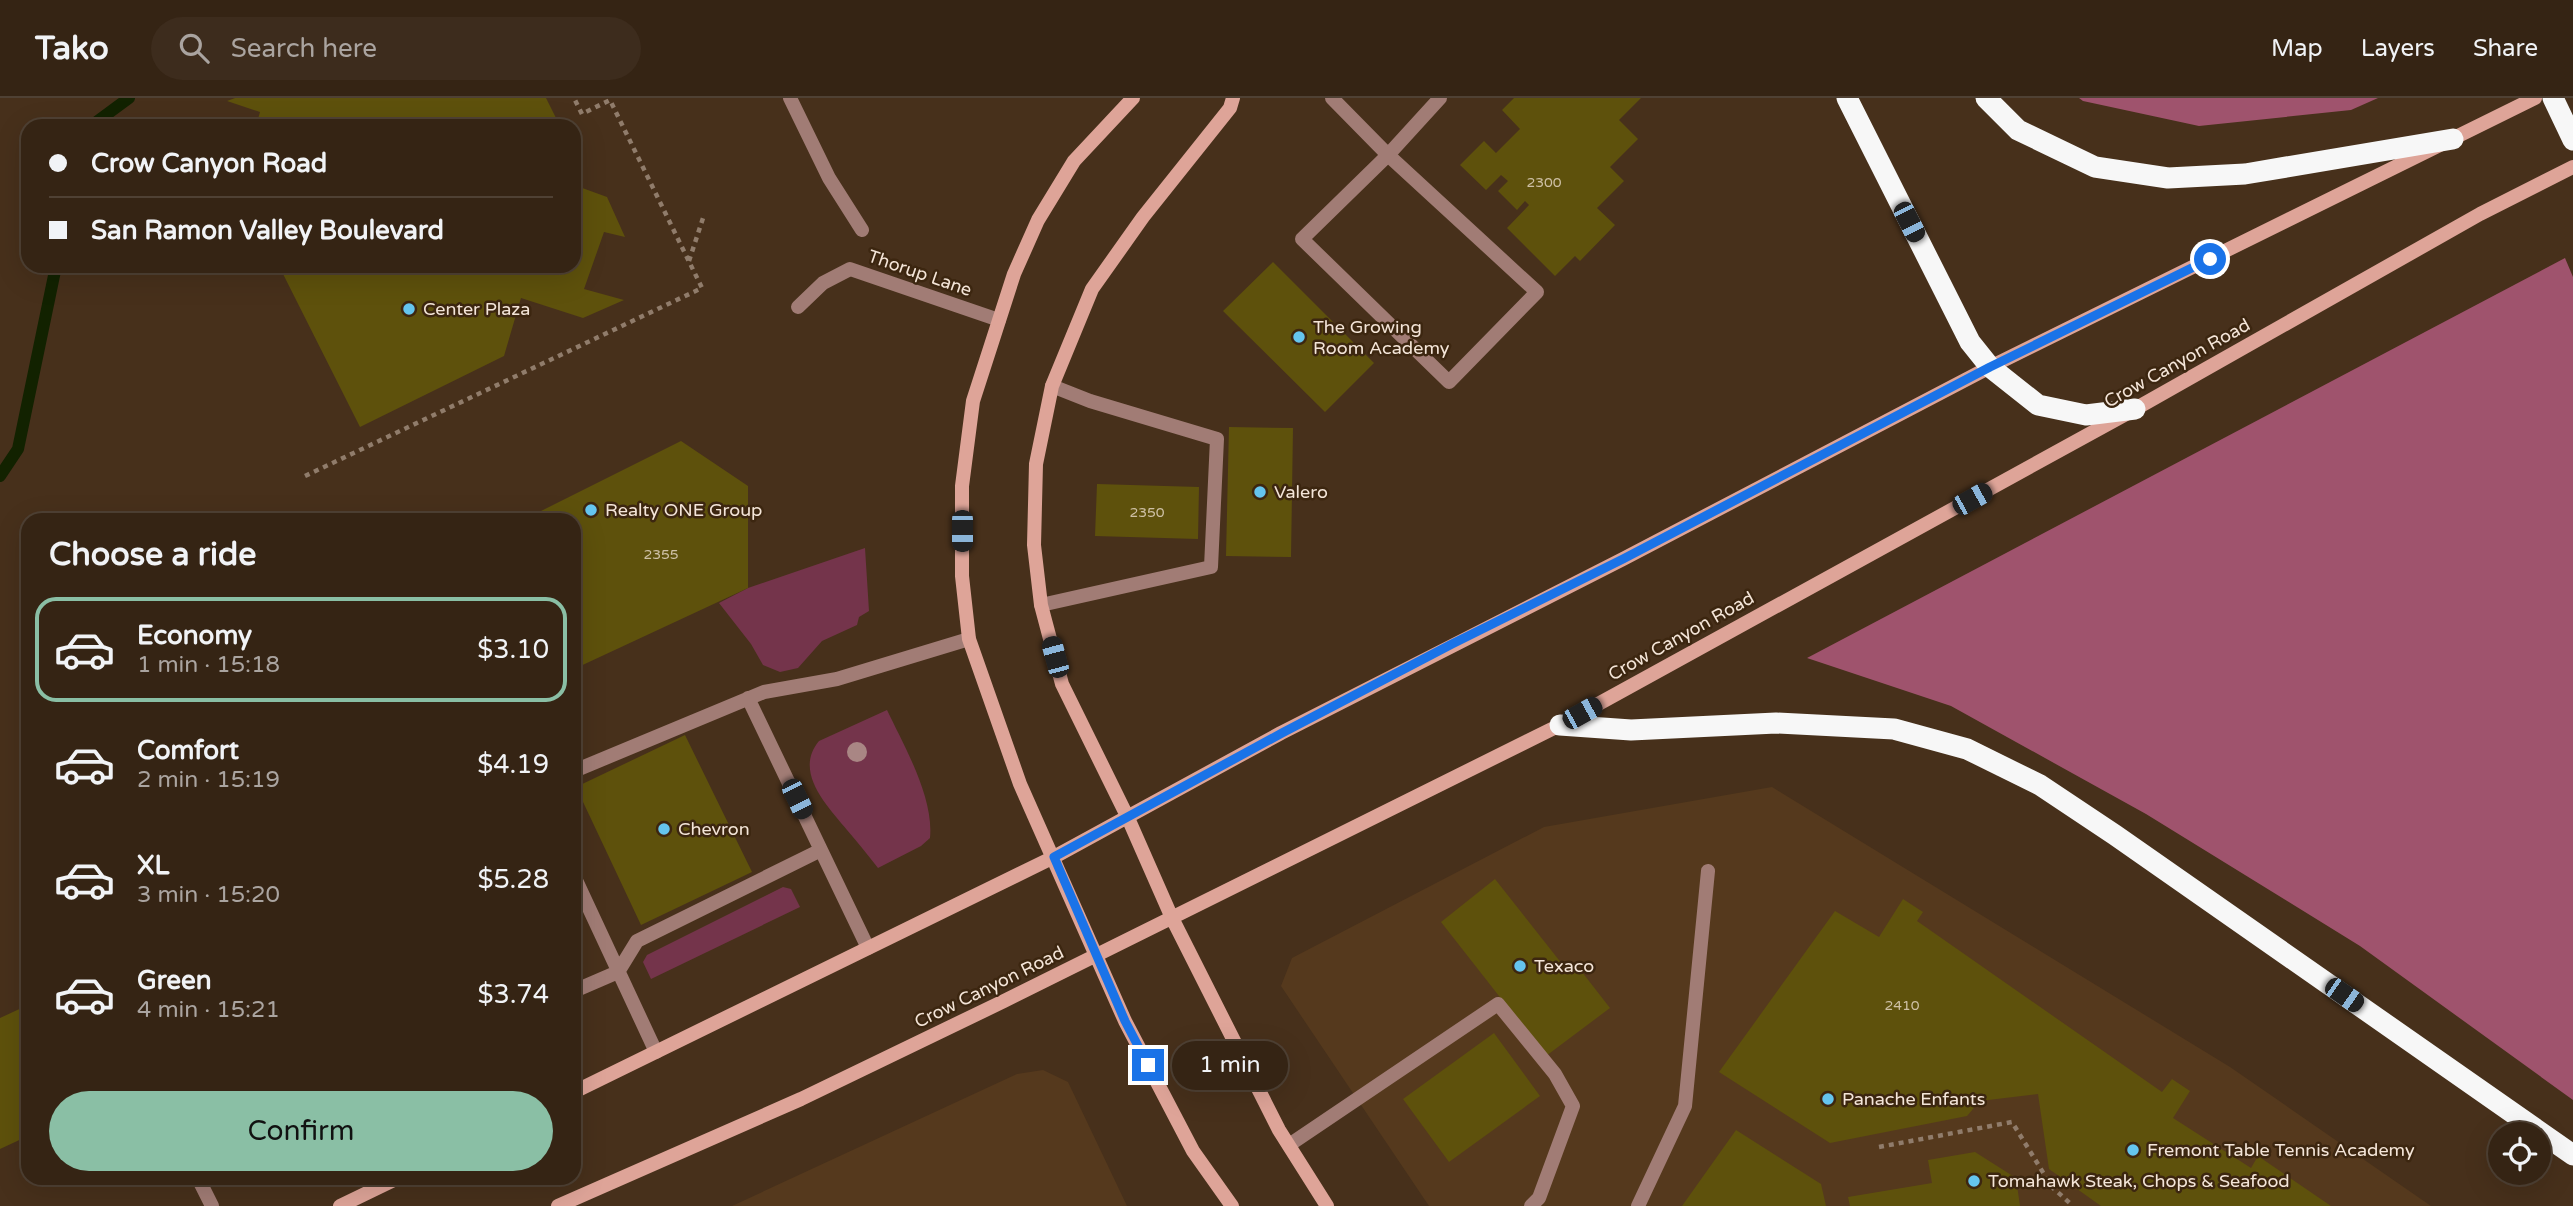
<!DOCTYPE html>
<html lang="en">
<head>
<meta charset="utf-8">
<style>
  :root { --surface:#352414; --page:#3d2c1d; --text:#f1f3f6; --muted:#aaa4a0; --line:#4f4134; --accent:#8abfa5 }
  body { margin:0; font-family:"Varela Round",sans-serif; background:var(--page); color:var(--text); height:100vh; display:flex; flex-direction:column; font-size:26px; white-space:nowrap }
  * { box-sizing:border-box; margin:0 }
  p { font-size:23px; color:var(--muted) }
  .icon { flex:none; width:38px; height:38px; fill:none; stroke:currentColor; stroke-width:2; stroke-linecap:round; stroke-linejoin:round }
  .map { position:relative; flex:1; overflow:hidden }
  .details { position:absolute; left:21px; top:415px; width:560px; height:672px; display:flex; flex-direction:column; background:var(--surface); border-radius:21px; box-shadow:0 7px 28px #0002,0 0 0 2px var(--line) }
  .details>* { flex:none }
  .banner { position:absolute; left:21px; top:21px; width:560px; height:154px; border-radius:21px; box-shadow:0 7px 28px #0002,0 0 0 2px var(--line); display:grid; align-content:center; height:154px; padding:0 28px; background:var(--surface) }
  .tools { position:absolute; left:2488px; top:1024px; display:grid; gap:14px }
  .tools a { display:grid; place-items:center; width:63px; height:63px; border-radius:50%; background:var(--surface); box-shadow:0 7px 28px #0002,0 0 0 2px var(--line); font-size:35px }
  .end { position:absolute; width:32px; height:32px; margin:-16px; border:9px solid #1a73e8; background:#fff; box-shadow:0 0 0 4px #fff }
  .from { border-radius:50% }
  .bubble { position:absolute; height:49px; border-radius:24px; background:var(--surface); box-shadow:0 7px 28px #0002,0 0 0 2px var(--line); font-size:23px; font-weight:600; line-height:49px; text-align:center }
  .car { position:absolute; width:21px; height:42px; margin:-21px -10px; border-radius:9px; box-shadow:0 0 5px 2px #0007; background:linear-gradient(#222 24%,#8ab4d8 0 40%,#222 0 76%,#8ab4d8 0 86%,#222 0) }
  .banner b { display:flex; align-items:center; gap:24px; height:66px; font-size:26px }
  .banner b+b { border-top:2px solid var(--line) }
  .banner i { width:18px; height:18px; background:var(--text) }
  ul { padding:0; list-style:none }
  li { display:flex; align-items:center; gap:21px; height:105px; margin:0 14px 10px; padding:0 14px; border:4px solid transparent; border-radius:21px }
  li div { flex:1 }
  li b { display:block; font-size:26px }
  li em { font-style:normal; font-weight:600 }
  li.selected { border-color:var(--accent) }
  li>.icon { width:63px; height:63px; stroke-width:1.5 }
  h2 { padding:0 28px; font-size:32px; line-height:84px }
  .action { display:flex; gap:14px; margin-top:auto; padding:14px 28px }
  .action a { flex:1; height:80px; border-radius:42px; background:var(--accent); color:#111; font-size:28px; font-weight:600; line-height:80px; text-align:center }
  header { display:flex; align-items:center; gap:42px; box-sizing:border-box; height:98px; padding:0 35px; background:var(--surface); border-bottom:2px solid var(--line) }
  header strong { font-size:33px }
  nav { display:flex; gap:38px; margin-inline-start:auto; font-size:24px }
  .search { width:490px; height:63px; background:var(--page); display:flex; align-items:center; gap:18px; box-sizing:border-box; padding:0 24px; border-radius:38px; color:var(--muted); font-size:26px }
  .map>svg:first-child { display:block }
  .built { fill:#55391d }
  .green { fill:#74344b }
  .forest { fill:#9f536d }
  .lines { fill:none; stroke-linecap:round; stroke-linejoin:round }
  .stream { stroke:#122200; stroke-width:12 }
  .building { fill:#5e510c }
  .path { stroke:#907c6b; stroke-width:4.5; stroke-dasharray:5 5; stroke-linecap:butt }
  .service { stroke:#a17c75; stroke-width:14 }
  .minor { stroke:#a17c75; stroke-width:14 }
  .secondary { stroke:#dea498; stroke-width:14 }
  .motorway { stroke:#f7f7f7; stroke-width:21 }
  .tree { fill:#a98684 }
  .route { stroke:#1a73e8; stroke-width:9 }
  .poi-dot { fill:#65c5ee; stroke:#3c2610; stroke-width:2.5 }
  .labels { text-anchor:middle; stroke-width:5; stroke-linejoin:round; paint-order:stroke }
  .number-label { font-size:14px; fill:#cec0a5 }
  .street-label { font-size:18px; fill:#f4e5d8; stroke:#3c2610 }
  .poi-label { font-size:18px; fill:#f4e5d8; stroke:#3c2610; text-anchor:start }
</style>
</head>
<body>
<header>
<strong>Tako</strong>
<div class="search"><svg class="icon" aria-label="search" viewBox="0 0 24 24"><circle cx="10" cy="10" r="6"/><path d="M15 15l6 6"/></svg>Search here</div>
<nav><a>Map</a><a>Layers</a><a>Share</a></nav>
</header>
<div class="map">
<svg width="2573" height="1108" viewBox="0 0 2573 1108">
  <rect width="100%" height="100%" fill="#47301b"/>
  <path class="built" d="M1772,689L2230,969L2431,1108H1429L1281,888L1292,860L1544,729Z
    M1043,972L1068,984L1127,1108H732L1017,976Z"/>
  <path class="green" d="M865,450L869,513L859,519L857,527L822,543L798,570L780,574L763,567L751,546L719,505L748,490Z
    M887,612C904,648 934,699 930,740L921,748L878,770C868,757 858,745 847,732C828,709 793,674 819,643Z
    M783,789L791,791L800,809L651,881L643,864L647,857Z"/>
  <path class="forest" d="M2079,0H2378L2351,12L2199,28L2083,3Z
    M2565,160L2573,179V1002L2360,848L2146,716L1951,608L1807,560Z"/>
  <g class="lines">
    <path class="stream" d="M91,28L129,0
      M0,378L18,351L56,168"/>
  </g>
  <path class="building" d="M235,0H546L560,28H256L260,14L227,3Z
    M1514,0H1641L1619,22L1638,41L1610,69L1624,83L1597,110L1615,127L1580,163L1575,158L1555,178L1507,130L1529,107L1525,103L1517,112L1498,93L1508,83L1501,77L1486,92L1460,67L1484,43L1496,55L1520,31L1502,12Z
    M574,87L607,99L625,139L604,134L584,191L624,202L583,220L521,200L504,258L360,329L279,168H574Z
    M1273,164L1374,265L1325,314L1223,213Z
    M1229,329L1293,330L1291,459L1226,458Z
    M681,343L748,388V490L574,571V422H523Z
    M1097,386L1199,389L1198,441L1095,438Z
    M685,637L752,774L641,827L576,689Z
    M1495,781L1566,871L1575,865L1610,910L1546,958L1441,824Z
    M1903,801L1923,814L1917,823L2162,994L2172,981L2190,993L2173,1020L2251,1070L2258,1058L2331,1108H2101L2049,1071L2038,996L1980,1003L1967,1018L1830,1045L1719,974L1835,813L1879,839Z
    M28,907V1038L0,1051V920Z
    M1494,935L1540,998L1449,1064L1403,1001Z
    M1736,1032L1821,1086L1826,1108H1682Z
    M1975,1054L2016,1080L2020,1108H1850L1848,1099L1932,1085L1928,1062Z"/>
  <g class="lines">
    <path class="path" d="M689,163L704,117
      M305,378L702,190L610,2L582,16L574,0
      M1879,1049L2012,1024L2052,1089L2073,1108"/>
    <path class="service" d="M790,0L829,80L862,132
      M1332,0L1388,57L1537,194L1449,284L1302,141L1388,57L1440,0
      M1041,507L1211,469L1217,341L1090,303L1052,288
      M748,600L868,850
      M574,673L764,594L837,581L969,541
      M574,778L656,954
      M574,893L618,874L637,843L821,752
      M1289,1047L1498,906L1555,976L1573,1008L1539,1100L1531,1108
      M198,1080L212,1108
      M1638,1108L1685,1008L1708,773"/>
    <path class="minor" d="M798,209L823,185L850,171L999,222"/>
    <path class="secondary" d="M1133,0L1074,63L1038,122L1014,176L973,303L962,388V478L969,541L1020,686L1125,923L1193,1053L1232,1108
      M1233,0L1230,10L1143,119L1092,191L1052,288L1036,366L1034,447L1041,507L1062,586L1128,720L1172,820L1279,1032L1327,1108
      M574,994L1054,759L1281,635L1623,461L1990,269L2535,0
      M340,1108L398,1080
      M558,1108L801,1001L1004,903L1560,627L2135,311L2480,116L2573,69"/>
    <path class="motorway" d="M1847,0L1970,244L1990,269L2038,307L2086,317L2135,311
      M1986,0L2018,32L2095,69L2168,80L2245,76L2453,41
      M2553,0L2573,42
      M1560,627L1631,632L1776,625L1894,631L1967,651L2040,687L2115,737L2573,1057"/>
  </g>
  <circle class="tree" cx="857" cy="654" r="10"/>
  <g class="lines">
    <path class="route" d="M1148,967L1125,923L1054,759L1282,635L1452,546L1623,461L1990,269L2210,161"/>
  </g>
  <g class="poi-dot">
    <circle cx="409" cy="211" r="7"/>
    <circle cx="1299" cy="239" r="7"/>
    <circle cx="1260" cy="394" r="7"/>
    <circle cx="591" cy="412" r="7"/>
    <circle cx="664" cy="731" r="7"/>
    <circle cx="1520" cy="868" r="7"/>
    <circle cx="1828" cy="1001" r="7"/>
    <circle cx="2133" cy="1052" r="7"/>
    <circle cx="1974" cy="1083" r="7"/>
  </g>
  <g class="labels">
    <g class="number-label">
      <text x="1544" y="89">2300</text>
      <text x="1147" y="419">2350</text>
      <text x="661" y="461">2355</text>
      <text x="1902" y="912">2410</text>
    </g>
    <g class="street-label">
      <text transform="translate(920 175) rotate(19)" y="6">Thorup Lane</text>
      <text transform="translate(2177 265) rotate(-29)" y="6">Crow Canyon Road</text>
      <text transform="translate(1681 538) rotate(-29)" y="6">Crow Canyon Road</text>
      <text transform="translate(989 889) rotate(-26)" y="6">Crow Canyon Road</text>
    </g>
    <g class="poi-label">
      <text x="423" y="217">Center Plaza</text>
      <text x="1313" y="235">The Growing<tspan x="1313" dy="21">Room Academy</tspan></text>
      <text x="1274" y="400">Valero</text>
      <text x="605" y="418">Realty ONE Group</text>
      <text x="678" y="737">Chevron</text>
      <text x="1534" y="874">Texaco</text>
      <text x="1842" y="1007">Panache Enfants</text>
      <text x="2147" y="1058">Fremont Table Tennis Academy</text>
      <text x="1988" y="1089">Tomahawk Steak, Chops &amp; Seafood</text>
    </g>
  </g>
</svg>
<div class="tools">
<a><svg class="icon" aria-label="locate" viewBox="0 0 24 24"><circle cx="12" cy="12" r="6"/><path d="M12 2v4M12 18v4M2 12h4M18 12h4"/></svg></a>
</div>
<i class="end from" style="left:2210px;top:161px"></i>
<i class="end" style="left:1148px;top:967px"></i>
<div class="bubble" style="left:1172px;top:943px;width:116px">1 min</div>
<i class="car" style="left:1909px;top:124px;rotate:153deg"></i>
<i class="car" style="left:1972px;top:401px;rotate:61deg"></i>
<i class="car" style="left:962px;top:433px;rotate:180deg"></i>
<i class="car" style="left:1055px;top:559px;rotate:345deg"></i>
<i class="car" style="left:1582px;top:615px;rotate:61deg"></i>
<i class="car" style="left:797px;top:701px;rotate:154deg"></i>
<i class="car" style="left:2344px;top:897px;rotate:125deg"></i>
<div class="banner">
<b><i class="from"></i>Crow Canyon Road</b>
<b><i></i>San Ramon Valley Boulevard</b>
</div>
<section class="details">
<h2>Choose a ride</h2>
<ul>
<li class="selected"><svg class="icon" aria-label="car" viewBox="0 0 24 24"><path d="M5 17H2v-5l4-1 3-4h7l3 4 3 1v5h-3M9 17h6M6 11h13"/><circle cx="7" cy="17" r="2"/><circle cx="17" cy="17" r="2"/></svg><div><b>Economy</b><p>1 min · 15:18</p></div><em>$3.10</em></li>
<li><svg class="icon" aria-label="car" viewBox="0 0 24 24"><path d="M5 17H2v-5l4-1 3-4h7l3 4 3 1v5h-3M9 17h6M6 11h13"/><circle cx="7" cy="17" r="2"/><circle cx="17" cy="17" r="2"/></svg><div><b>Comfort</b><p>2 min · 15:19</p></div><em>$4.19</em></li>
<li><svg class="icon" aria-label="car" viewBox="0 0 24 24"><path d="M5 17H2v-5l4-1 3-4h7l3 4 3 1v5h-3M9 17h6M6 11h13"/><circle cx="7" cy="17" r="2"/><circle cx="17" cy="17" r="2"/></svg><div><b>XL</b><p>3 min · 15:20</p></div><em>$5.28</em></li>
<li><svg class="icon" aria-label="car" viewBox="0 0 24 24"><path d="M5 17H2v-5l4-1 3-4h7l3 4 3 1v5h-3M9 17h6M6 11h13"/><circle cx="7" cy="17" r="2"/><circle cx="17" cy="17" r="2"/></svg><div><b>Green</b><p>4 min · 15:21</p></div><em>$3.74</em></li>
</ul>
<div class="action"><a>Confirm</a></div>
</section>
</div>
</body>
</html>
